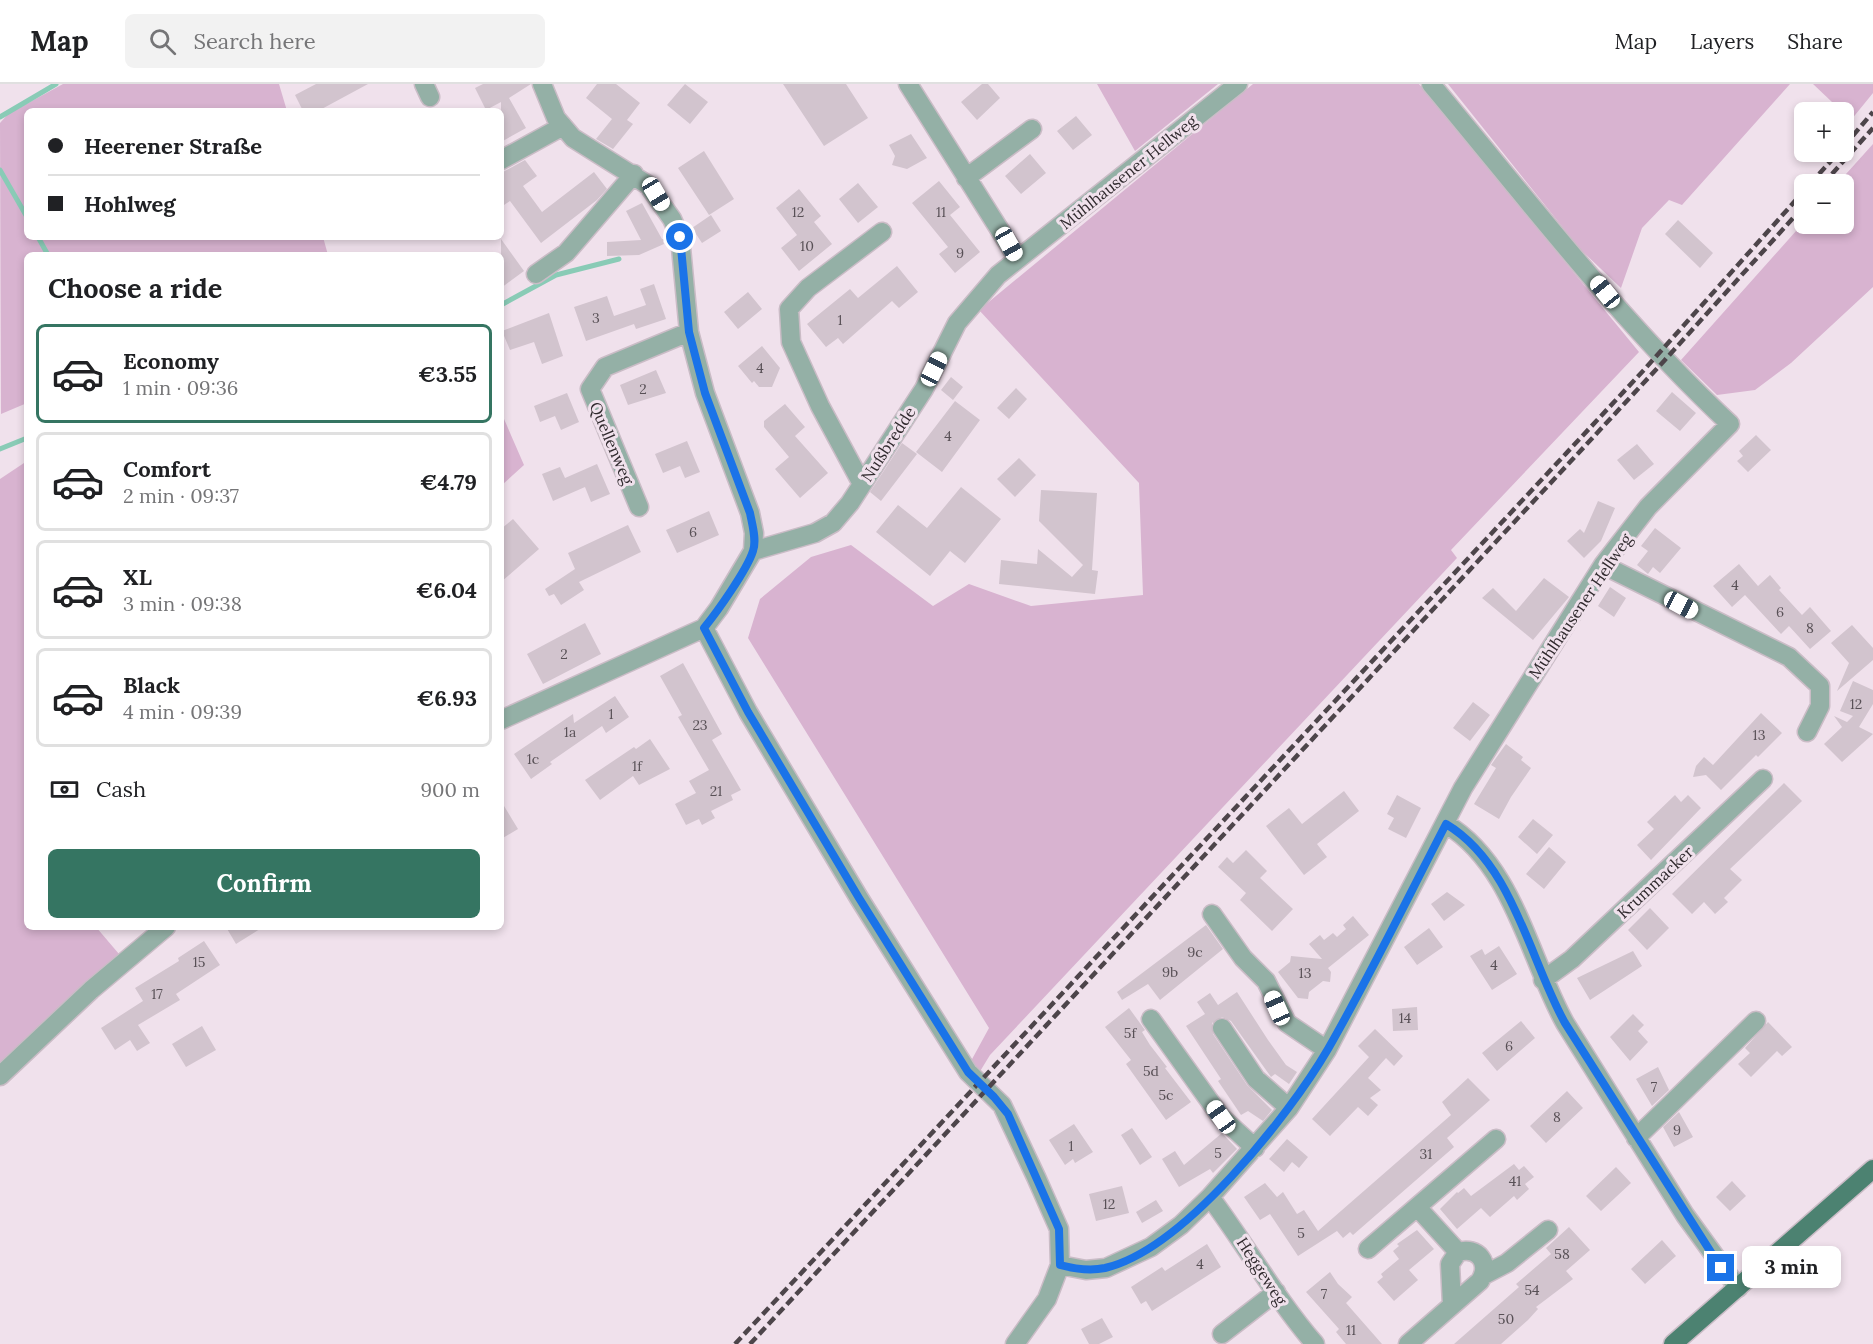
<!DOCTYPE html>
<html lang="en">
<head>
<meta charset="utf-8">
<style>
  :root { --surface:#fff; --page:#f2f2f2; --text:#202124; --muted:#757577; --line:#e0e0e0; --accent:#357562 }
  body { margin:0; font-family:Lora,serif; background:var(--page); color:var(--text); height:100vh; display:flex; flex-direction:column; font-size:22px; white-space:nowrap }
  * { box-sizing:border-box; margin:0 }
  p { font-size:20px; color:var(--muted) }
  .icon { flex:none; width:33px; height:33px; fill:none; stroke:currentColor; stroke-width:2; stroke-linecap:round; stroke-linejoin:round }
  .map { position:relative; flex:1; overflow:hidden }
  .drawer { position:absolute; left:24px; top:168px; width:480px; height:678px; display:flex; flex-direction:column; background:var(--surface); border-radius:9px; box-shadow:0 3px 9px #0003 }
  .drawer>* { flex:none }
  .top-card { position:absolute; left:24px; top:24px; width:480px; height:132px; border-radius:9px; box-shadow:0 3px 9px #0003; display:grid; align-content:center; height:132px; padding:0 24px; background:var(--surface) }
  .tools { position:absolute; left:1794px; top:18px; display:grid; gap:12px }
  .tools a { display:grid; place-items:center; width:60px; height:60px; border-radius:9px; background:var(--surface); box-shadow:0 3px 9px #0003; font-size:30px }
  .end { position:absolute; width:27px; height:27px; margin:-14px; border:8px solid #1a73e8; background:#fff; box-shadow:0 0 0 3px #fff }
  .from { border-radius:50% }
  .bubble { position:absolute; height:42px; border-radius:9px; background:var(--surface); box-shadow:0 3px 9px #0003; font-size:20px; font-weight:700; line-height:42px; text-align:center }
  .car { position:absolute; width:18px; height:36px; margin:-18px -9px; border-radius:8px; box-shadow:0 0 4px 2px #0007; background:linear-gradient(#fff 24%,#345 0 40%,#fff 0 76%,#345 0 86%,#fff 0) }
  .top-card b { display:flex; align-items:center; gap:21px; height:57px; font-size:22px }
  .top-card b+b { border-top:2px solid var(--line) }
  .top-card i { width:15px; height:15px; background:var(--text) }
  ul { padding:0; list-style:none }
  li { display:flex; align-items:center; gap:18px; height:99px; margin:0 12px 9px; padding:0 12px; border:3px solid var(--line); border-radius:9px }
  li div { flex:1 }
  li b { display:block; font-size:22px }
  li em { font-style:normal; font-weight:700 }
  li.on { border-color:var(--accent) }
  li>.icon { width:54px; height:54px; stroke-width:1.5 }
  h2 { padding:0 24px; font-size:27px; line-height:72px }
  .pay { display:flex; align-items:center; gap:15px; height:66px; padding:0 24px; font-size:22px }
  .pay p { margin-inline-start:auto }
  .primary-button { display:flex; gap:12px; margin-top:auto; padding:12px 24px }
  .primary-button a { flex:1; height:69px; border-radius:9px; background:var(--accent); color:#fff; font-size:24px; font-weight:700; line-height:69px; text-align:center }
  header { display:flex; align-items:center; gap:36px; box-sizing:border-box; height:84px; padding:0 30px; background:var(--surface); border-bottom:2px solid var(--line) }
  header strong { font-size:28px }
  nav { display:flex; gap:33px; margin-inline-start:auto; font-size:21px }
  .search { width:420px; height:54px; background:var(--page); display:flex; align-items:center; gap:15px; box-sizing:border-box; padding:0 21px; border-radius:9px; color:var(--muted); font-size:22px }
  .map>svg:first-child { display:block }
  .green { fill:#d8b3d0 }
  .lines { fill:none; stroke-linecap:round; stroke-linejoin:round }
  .stream { stroke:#89cbb6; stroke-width:5 }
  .building { fill:#d2c4ce }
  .minor-casing { stroke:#cabcc6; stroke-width:21 }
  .major-casing { stroke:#cabcc6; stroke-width:21 }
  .minor { stroke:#94b0a6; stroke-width:18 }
  .major { stroke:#4c8271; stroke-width:18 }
  .rail { stroke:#4d454a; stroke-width:4.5; stroke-dasharray:9 4.5; stroke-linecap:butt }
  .route { stroke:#1a73e8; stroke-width:8 }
  .labels { text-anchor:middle; stroke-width:6; stroke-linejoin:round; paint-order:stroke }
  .number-label { font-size:14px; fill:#585056 }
  .street-label { font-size:16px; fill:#302a2e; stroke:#f0e1ec }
</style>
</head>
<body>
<header>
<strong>Map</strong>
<div class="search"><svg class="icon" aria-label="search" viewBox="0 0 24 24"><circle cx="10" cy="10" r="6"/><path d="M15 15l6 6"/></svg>Search here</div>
<nav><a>Map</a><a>Layers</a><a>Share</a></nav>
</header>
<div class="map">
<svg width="1873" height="1260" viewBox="0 0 1873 1260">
  <rect width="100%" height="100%" fill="#f0e1ec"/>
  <path class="green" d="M63,0H279L287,27H27V153H323L328,171H27V319L1,330L0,39L8,30Z
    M1097,0H1218L1135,67Z
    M1253,0H1419L1639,268L1451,466L1457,474L990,971L979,989L971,977L989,944L748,554L760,515L811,473L851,461L933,522L969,500L1031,522L1143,511L1139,399L979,226Z
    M1448,0H1790L1682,121L1669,116L1642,144L1621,204L1580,165Z
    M1813,0H1873V9L1851,36Z
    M1873,60V203L1791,279L1755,306L1717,311L1681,276L1804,138L1844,140V100H1837Z
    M501,328L524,381L501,402Z
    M27,377V843H96L119,870L0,984V395Z"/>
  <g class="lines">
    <path class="stream" d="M0,33L56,0
      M0,86L27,133
      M38,153L48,171
      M501,221L556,191L619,175
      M0,365L27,354"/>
  </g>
  <path class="building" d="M316,0H368L318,27H303L295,11Z
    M483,0H531L509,14L526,44L501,58V18L486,26L475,4Z
    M597,0H616L640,19L627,36L633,40L613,65L596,55L612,35L586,14Z
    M685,0L708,18L690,40L667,21Z
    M783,0H846L868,34L824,62Z
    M982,0H988L1000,14L977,36L961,18Z
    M1076,32L1092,51L1073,66L1057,47Z
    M911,50L927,74L907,85L892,81L895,72L889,61Z
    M704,67L734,115L709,131L678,84Z
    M1030,70L1046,89L1021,110L1005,92Z
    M525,76L537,92L523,102L542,128L594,88L607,105L597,116L541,159L510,117L501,123V89Z
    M939,97L960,123L950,131L980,168L955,189L939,170L948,163L912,119Z
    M858,99L878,123L858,139L839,115Z
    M799,105L821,132L814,138L832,160L799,187L781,164L797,151L776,124Z
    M642,119L662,155H668L663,157L664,160L639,171L607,172V158L641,156L626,127Z
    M711,131L721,147L702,159L692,144Z
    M1678,136L1713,169L1700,184L1665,150Z
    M501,155L524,187L501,204Z
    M897,182L918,208L899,224L892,217L843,260L838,254L826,263L807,240L850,205L858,214Z
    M654,200L666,235L636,245L634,240L586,257L574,223L607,212L614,232L646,221L640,205Z
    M748,208L762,225L738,245L724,228Z
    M549,229L563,272L542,280L534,258L510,266L502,247Z
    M762,262L780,284L772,303H759L754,297L752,299L738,282Z
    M656,286L666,309L628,321L620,301Z
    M951,293L963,303L953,316L941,306Z
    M1016,304L1027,315L1009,335L997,324Z
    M1672,308L1696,329L1680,347L1656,327Z
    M567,309L579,338L561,346L555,332L540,338L534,322Z
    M955,317L980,336L942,388L916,368Z
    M785,320L805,343L795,352L828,389L800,414L775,385L789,373L764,343V337Z
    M1756,351L1771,366L1748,388L1737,377L1743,372L1739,367Z
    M687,357L700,388L685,394L680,382L663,389L655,370Z
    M902,359L917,370L881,417L870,408Z
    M1637,360L1654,380L1634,396L1617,376Z
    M1019,374L1036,391L1015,413L997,395Z
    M597,380L610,410L591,418L585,403L553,417L542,390L560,383L565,394Z
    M961,403L1001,435L965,479L950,467L930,492L876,448L898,421L927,444Z
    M1041,406L1097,409L1092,486L1098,487L1095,510L999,500L1001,476L1037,480L1038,465L1072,493L1083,481L1039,437Z
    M1598,417L1615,424L1601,457L1584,474L1567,457L1580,445L1584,449Z
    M709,427L719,451L677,469L666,446Z
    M513,435L539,465L501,498V445Z
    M628,441L641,468L579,498L584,506L561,521L554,510L549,512L545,505L575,485L568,469Z
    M1655,444L1681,464L1660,489L1653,483L1648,490L1637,481L1648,467L1641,462Z
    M1739,480L1758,502L1770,491L1781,504L1779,506L1802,531L1810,523L1831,547L1810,565L1789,542L1781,550L1745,511L1732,523L1713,502Z
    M1544,494L1569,513L1533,556L1482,514L1493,504L1516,527Z
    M1610,503L1626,514L1614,533L1598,522Z
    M585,539L601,570L543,600L527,570Z
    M1852,541L1873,564V576L1837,607L1849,579L1831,559Z
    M683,579L722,650L712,656L741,706L731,711L733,716L711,727L715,734L702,741L699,735L686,741L675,720L696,709L689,697L709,686L678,633L682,631L660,592Z
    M1853,597L1873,606V620L1859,643L1873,650L1842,678L1824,660L1842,643L1834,632L1847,638L1853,632L1840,627Z
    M615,612L629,633L606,649L602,642L550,678L552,680L531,695L514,670L573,630L574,639Z
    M1473,618L1490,631L1470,657L1453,644Z
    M1761,629L1782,649L1758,673L1756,671L1721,706L1706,691L1693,693L1696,682L1704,673L1713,681Z
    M650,655L670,685L639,701L633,692L600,716L585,696L634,663L636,665Z
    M1506,660L1523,673L1521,676L1531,684L1511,713L1499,735L1474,720L1496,684L1491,681Z
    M1784,699L1802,717L1730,785L1742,796L1724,814L1728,818L1715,830L1704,818L1692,830L1672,810Z
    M1344,707L1359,727L1317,760L1327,773L1304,791L1266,742L1289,724L1302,740Z
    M1397,711L1421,724L1406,754L1388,745L1394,734L1387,730Z
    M1675,711L1681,718L1688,711L1701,724L1651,776L1637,761L1654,745L1647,738Z
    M501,717L518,745L501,755Z
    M1533,735L1553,751L1537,770L1518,753Z
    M1549,763L1566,778L1544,805L1526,790Z
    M1246,766L1267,787L1260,794L1293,825L1272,847L1240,816L1246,809L1218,783L1227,773L1233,779Z
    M1447,808L1465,821L1444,837L1431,820Z
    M1650,824L1669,844L1647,866L1628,846Z
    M1353,832L1369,851L1328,884L1331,888L1330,898L1323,897L1309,908L1308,915L1298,914L1278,888L1290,878L1291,872L1322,875L1309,860L1320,851L1324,856L1333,849L1337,853L1346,845L1343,841Z
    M1206,841L1223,865L1160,916L1148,900L1122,916L1117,908Z
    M226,843H263L236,860Z
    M1429,844L1443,863L1417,881L1404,863Z
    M204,857L220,881L176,910L180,916L138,941L150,959L137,967L130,956L115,966L101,944L143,917L135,904L179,877L178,874Z
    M1499,862L1517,890L1492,906L1470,872L1482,865L1485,871Z
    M1633,867L1642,882L1590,916L1577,894Z
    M1237,908L1268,956L1286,981L1297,988L1289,1000L1275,990L1271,993L1231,937L1222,933L1212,939L1213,950L1247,1001L1272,1026L1263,1037L1248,1027L1241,1031L1218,997L1221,995L1186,942L1205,930L1197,918L1210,909L1218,921Z
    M1417,923L1418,946L1393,947L1392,925Z
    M1129,924L1145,946L1142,948L1150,961L1167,983L1165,984L1191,1018L1166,1036L1126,980L1131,976L1105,943Z
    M1633,930L1644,941L1638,947L1648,958L1630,977L1610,953Z
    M1521,937L1535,954L1497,987L1482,969Z
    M1768,938L1792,963L1782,972L1777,967L1751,993L1738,980L1750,969L1745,964Z
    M202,942L216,966L186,983L172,960Z
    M1375,945L1403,972L1394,982L1386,974L1368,994L1381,1006L1370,1014L1378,1021L1368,1032L1358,1023L1330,1052L1312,1035L1369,973L1358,962Z
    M1658,983L1669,1006L1652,1022L1636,995Z
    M1468,994L1490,1016L1447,1054L1454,1063L1353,1151L1350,1148L1343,1154L1337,1147L1298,1172L1270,1130L1260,1136L1244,1113L1265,1099L1277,1113L1283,1108L1297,1130L1304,1126L1318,1147L1451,1031L1442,1018Z
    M1567,1007L1583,1024L1546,1059L1530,1042Z
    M1679,1028L1693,1053L1674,1063L1663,1043Z
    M1074,1040L1093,1068L1075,1079L1073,1075L1065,1081L1049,1056Z
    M1132,1044L1152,1073L1140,1081L1121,1051Z
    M1222,1049L1237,1065L1213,1089L1210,1085L1179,1103L1162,1075L1175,1067L1184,1081Z
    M1287,1055L1308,1073L1299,1084L1292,1078L1284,1088L1269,1075Z
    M1514,1080L1519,1086L1524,1082L1534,1093L1525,1100L1529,1105L1517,1116L1514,1112L1490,1133L1481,1124L1457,1145L1440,1125L1457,1108L1458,1109L1464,1104L1471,1112Z
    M1616,1083L1631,1099L1601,1127L1586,1112Z
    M1732,1097L1746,1112L1730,1127L1716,1113Z
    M1122,1102L1129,1129L1096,1137L1089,1110Z
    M1156,1116L1163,1127L1142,1139L1136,1128Z
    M1569,1143L1590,1166L1566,1187L1573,1195L1536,1223L1538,1225L1528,1236L1501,1260H1454L1519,1203L1516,1200L1551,1170L1546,1164Z
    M1417,1146L1434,1165L1409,1186L1418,1196L1394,1217L1377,1198L1383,1193L1381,1190L1399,1175L1393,1167L1399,1162L1397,1160Z
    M1662,1156L1676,1172L1645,1200L1631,1185Z
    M1207,1160L1221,1183L1152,1227L1146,1217L1141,1220L1131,1203L1162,1183L1165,1187Z
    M1330,1188L1338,1200L1352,1213L1346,1219L1382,1260H1346L1336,1248L1339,1245L1306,1208Z
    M1102,1234L1113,1253L1099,1260H1089L1081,1245Z"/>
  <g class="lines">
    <defs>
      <path id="minor" d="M424,0L430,13
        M908,0L1018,175
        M501,76L563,42
        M966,94L1032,45
        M536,190L566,169L634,90
        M862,400L820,322L791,258L789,225L808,204L882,148
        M639,423L590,305L605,283L689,248
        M753,467L815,449L833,439L850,419L924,305L957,239L998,191L1238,0
        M1603,481L1789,573L1820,602V622L1807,648
        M704,544L748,628L859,814L968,988L1002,1021L1036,1093L1059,1145L1060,1181L1047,1215L1015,1260
        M501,636L704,544L719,524L753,467L754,449L750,429L705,309L689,248L680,153L672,135L648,101L573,54L556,34L542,0
        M1446,740C1513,780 1529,874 1565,939L1685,1131L1738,1204
        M1212,830L1243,874L1266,897L1287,939L1327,966
        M1543,896L1572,875L1763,695
        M1151,935L1221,1033L1255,1064
        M1222,944L1256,995L1289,1024
        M0,992L91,906L166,843
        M1636,1054L1756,937
        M1210,1113C1246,1161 1276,1215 1315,1260
        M1417,1123L1458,1168
        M1368,1165L1496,1055
        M1060,1181L1086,1186L1106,1184L1151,1163L1181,1141L1210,1113L1289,1024L1327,966L1463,704L1603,481L1648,423L1730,340C1620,237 1528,116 1431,0
        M1484,1191L1507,1179L1548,1146
        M1222,1250L1276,1208
        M1408,1260L1480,1197C1491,1179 1478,1162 1458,1168L1450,1180L1452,1221"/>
      <path id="major" d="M1673,1260L1873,1085"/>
    </defs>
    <use href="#minor" class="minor-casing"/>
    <use href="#major" class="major-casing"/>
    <use href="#minor" class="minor"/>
    <use href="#major" class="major"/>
    <path class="rail" d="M1844,62L1873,28
      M1810,100L1839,68
      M1823,100L1873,44
      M735,1260L1643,287L1804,107
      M750,1260L1664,277L1804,122"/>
  </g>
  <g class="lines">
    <path class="route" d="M680,153L689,248L705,309L750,429C752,440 757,456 753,467C747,486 717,528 704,544L748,628L859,814L968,988L994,1013L1008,1030L1059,1145L1060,1181C1075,1185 1090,1187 1105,1184C1183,1166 1289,1032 1328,965C1370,892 1407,815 1446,740C1513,780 1529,874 1565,939L1721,1184"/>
  </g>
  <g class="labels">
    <g class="number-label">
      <text x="798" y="133">12</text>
      <text x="941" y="133">11</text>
      <text x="807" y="167">10</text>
      <text x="960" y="174">9</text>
      <text x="596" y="239">3</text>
      <text x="840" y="241">1</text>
      <text x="760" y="289">4</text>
      <text x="643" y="310">2</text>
      <text x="948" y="357">4</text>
      <text x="693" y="453">6</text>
      <text x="1735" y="506">4</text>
      <text x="1780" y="533">6</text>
      <text x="1810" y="549">8</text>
      <text x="564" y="575">2</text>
      <text x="1856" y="625">12</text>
      <text x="611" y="635">1</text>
      <text x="700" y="646">23</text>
      <text x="570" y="653">1a</text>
      <text x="1759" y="656">13</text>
      <text x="533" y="680">1c</text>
      <text x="637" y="687">1f</text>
      <text x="716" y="712">21</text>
      <text x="1195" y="873">9c</text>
      <text x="199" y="883">15</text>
      <text x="1494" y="886">4</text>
      <text x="1170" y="893">9b</text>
      <text x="1305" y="894">13</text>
      <text x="157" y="915">17</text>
      <text x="1405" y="939">14</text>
      <text x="1130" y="954">5f</text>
      <text x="1509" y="967">6</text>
      <text x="1151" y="992">5d</text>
      <text x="1654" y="1008">7</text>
      <text x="1166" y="1016">5c</text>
      <text x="1557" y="1038">8</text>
      <text x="1677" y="1051">9</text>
      <text x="1071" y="1067">1</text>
      <text x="1218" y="1074">5</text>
      <text x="1426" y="1075">31</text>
      <text x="1515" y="1102">41</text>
      <text x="1109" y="1125">12</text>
      <text x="1301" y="1154">5</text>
      <text x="1562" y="1175">58</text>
      <text x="1200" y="1185">4</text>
      <text x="1532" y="1211">54</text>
      <text x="1324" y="1215">7</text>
      <text x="1506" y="1240">50</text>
      <text x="1351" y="1251">11</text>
    </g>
    <g class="street-label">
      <text transform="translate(1128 88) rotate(-39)" y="6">Mühlhausener Hellweg</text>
      <text transform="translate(612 359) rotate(67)" y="6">Quellenweg</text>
      <text transform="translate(888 360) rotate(-57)" y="6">Nußbredde</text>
      <text transform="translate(1580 522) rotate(-56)" y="6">Mühlhausener Hellweg</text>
      <text transform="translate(1655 798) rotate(-43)" y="6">Krummacker</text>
      <text transform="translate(1262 1187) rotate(57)" y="6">Heggeweg</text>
    </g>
  </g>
</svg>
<div class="tools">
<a>+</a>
<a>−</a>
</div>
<i class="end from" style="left:680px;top:153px"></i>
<i class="end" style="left:1721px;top:1184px"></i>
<div class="bubble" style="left:1742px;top:1162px;width:99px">3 min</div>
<i class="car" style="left:656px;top:110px;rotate:149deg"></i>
<i class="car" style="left:1009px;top:160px;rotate:151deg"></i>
<i class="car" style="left:1605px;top:208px;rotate:321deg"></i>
<i class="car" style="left:934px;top:285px;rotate:26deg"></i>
<i class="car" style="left:1681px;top:521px;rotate:118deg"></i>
<i class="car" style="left:1277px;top:924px;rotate:336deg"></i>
<i class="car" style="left:1221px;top:1033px;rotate:325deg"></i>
<div class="top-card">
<b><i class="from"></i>Heerener Straße</b>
<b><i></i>Hohlweg</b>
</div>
<section class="drawer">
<h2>Choose a ride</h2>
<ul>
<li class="on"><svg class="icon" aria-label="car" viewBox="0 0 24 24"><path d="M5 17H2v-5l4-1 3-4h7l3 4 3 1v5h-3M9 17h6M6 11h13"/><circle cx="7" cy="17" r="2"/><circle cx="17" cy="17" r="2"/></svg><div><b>Economy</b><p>1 min · 09:36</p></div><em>€3.55</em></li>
<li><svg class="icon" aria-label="car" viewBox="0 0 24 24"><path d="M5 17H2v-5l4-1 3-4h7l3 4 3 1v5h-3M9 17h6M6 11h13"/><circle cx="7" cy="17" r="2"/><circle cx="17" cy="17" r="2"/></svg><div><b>Comfort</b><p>2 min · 09:37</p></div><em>€4.79</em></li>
<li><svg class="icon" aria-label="car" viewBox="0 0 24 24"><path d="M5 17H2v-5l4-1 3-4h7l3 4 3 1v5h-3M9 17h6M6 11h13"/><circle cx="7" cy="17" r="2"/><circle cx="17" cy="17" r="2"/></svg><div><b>XL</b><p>3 min · 09:38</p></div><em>€6.04</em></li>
<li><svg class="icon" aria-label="car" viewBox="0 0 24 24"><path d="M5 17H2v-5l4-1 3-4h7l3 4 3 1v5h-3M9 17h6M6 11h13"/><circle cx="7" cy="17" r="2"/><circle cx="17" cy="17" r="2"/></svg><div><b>Black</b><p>4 min · 09:39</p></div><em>€6.93</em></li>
</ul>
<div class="pay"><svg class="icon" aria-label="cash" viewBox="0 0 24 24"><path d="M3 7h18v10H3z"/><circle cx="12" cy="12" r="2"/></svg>Cash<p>900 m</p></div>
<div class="primary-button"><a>Confirm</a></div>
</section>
</div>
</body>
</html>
